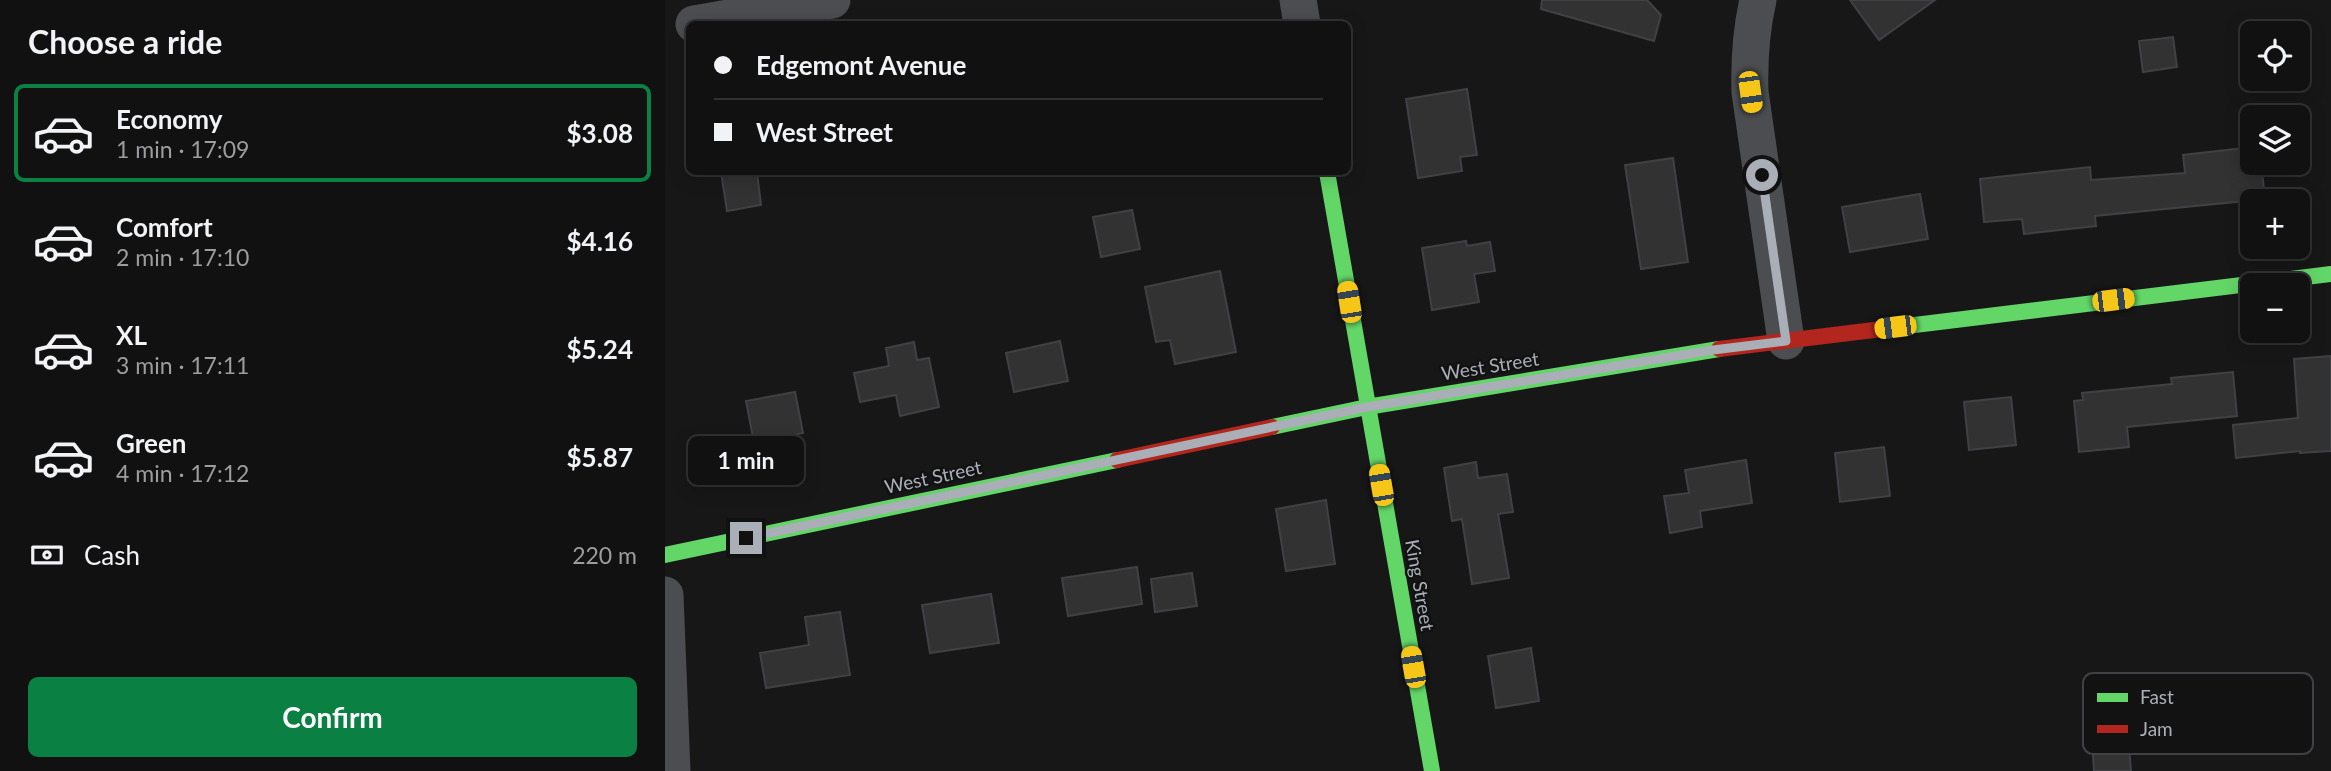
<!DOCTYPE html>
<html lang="en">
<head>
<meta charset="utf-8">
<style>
  :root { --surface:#111112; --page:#1a1a1b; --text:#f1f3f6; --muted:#9c9d9f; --line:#303132; --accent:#0b8043 }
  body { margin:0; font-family:Lato,sans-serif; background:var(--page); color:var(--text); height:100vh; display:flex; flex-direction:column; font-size:26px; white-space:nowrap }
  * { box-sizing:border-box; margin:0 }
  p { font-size:23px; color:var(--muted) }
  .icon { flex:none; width:38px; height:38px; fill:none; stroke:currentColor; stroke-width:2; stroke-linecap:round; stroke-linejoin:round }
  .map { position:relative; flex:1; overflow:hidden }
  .side { display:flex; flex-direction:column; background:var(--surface); width:665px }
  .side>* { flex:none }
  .banner { position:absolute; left:21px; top:21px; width:665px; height:154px; border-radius:10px; box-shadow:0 4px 18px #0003,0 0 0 2px var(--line); display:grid; align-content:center; height:154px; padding:0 28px; background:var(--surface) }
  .tools { position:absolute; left:1575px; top:21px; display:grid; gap:14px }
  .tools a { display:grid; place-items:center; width:70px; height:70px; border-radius:10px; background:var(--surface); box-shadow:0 4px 18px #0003,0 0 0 2px var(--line); font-size:35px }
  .end { position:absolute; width:32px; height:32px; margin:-16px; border:9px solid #aaaeb7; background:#111; box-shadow:0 0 0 4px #111 }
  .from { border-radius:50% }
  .bubble { position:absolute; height:49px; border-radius:10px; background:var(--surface); box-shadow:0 4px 18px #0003,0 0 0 2px var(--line); font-size:23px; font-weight:700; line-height:49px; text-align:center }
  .car { position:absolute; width:21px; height:42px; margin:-21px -10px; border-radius:9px; box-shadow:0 0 5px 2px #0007; background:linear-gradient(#f5c518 24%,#345 0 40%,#f5c518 0 76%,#345 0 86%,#f5c518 0) }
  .banner b { display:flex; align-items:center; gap:24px; height:66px; font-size:26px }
  .banner b+b { border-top:2px solid var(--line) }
  .banner i { width:18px; height:18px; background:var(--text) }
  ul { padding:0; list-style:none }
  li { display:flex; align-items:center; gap:21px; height:98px; margin:0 14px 10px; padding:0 14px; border:4px solid transparent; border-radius:10px }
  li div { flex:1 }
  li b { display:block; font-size:26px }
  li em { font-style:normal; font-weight:700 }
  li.active { border-color:var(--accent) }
  li>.icon { width:63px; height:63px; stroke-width:1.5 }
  h2 { padding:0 28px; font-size:32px; line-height:84px }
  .pay { display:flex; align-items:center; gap:18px; height:77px; padding:0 28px; font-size:26px }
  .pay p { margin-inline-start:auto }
  .button { display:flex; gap:14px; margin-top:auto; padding:14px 28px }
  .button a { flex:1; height:80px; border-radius:10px; background:var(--accent); color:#fff; font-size:28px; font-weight:700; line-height:80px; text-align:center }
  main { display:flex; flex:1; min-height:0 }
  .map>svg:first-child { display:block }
  .building { fill:#323233; stroke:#404144; stroke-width:2 }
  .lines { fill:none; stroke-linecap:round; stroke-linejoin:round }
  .street { stroke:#4c4d50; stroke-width:37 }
  .fast { stroke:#63d668; stroke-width:16 }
  .jam { stroke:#b3261e; stroke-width:16 }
  .route { stroke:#aaaeb7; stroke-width:9 }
  .labels { text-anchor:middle; stroke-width:5; stroke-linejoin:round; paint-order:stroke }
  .street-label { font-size:19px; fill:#aaaeb7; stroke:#121213 }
  .key { fill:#121213; stroke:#404144; stroke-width:2 }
  .key-label { font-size:19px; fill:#aaaeb7 }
</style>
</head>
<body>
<main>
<section class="side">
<h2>Choose a ride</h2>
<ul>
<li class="active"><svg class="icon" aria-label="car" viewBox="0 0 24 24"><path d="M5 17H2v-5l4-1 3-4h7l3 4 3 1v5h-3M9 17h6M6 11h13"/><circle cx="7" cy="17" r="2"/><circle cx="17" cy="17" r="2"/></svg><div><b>Economy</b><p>1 min · 17:09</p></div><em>$3.08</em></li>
<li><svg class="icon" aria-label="car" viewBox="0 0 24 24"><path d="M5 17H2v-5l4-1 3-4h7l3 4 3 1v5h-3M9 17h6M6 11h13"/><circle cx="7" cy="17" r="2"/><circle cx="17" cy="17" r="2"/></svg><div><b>Comfort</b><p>2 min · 17:10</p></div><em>$4.16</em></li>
<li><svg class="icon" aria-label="car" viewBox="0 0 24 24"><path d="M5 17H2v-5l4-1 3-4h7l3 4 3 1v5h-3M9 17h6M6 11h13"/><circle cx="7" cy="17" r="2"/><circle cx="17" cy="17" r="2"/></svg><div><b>XL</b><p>3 min · 17:11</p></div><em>$5.24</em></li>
<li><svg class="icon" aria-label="car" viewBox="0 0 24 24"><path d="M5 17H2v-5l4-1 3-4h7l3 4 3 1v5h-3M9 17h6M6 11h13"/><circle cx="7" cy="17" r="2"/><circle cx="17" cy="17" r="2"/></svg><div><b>Green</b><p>4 min · 17:12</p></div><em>$5.87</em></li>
</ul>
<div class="pay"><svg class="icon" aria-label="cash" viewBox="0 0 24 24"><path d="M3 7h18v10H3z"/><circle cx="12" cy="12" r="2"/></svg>Cash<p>220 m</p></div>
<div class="button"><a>Confirm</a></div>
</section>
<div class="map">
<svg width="1666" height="771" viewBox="0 0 1666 771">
  <rect width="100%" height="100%" fill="#171718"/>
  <path class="building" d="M877,0H982L996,15L989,41L876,9Z
    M1185,0H1270L1214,40Z
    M1508,37L1512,67L1478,72L1474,41Z
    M802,89L812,155L795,157L797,171L753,178L741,99Z
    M1587,147V163H1596L1600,199L1430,216L1431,226L1359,234L1357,219L1319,222L1315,179L1425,167L1426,180L1520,173L1518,155Z
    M1008,158L1023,262L976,269L960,165Z
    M56,172H92L96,205L62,211Z
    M1255,194L1263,239L1185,252L1177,207Z
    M467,210L475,249L436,257L428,217Z
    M801,241L802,246L825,242L830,271L809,274L814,302L767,310L757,248Z
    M555,271L571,352L510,364L505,340L491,342L480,287Z
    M395,341L403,381L349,392L341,353Z
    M249,342L252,360L264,358L274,407L235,416L231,395L195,402L189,373L224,366L221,348Z
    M1666,356V451L1635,453V451L1571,458L1568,425L1633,418L1629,359Z
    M1568,372L1572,416L1462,427L1464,447L1414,452L1409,401L1418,400L1417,393L1507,384L1506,378Z
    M130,392L138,433L89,443L81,401Z
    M1346,397L1351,445L1304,450L1299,402Z
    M1219,447L1225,496L1175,502L1170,453Z
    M1081,460L1087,503L1035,511L1037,527L1005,533L999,496L1024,493L1020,470Z
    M811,462L813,478L842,474L848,512L833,514L844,578L807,584L797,519L787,521L779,468Z
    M661,500L670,564L621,571L611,509Z
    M472,567L477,604L403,616L397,578Z
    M527,573L532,606L490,612L486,579Z
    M326,594L334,643L265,653L257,605Z
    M175,612L185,675L101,688L95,653L144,645L140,617Z
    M866,648L874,701L831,708L823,656Z
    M1461,706L1466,771H1429L1425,709Z"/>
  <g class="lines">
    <path class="street" d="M633,0L637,24
      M1093,0C1086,31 1084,60 1085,92L1121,341
      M29,24L167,0
      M0,595L7,771"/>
    <path class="fast" d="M662,172L767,771
      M1217,329L1666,274
      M607,427L702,407L1054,349
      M0,555L452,460"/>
    <path class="jam" d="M1054,349L1217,329
      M452,460L607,427"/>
  </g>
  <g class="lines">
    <path class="route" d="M81,538L702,407L1048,350L1121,341L1097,175"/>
  </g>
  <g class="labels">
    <g class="street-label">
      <text transform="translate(825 366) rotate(-9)" y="7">West Street</text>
      <text transform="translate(268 477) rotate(-12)" y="7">West Street</text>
      <text transform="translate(755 585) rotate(80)" y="7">King Street</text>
    </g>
  </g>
  <rect x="1418" y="673" width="230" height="81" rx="10" class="key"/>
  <rect x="1432" y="693" width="31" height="9" fill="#63d668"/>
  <rect x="1432" y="725" width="31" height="8" fill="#b3261e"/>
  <g class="key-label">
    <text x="1475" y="704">Fast</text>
    <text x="1475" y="736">Jam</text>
  </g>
</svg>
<div class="tools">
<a><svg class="icon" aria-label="locate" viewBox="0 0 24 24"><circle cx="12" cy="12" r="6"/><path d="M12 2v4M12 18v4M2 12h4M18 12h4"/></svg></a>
<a><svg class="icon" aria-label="layers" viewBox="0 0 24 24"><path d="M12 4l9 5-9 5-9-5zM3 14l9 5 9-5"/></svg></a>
<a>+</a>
<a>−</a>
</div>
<i class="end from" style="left:1097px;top:175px"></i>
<i class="end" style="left:81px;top:538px"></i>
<div class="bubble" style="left:23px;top:436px;width:116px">1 min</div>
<i class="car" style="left:1085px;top:92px;rotate:172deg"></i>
<i class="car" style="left:1448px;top:300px;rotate:83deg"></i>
<i class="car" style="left:684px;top:302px;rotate:351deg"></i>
<i class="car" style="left:1230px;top:327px;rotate:263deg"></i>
<i class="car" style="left:716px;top:485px;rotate:350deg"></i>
<i class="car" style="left:748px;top:667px;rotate:350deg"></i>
<div class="banner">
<b><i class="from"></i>Edgemont Avenue</b>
<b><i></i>West Street</b>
</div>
</div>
</main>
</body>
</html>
